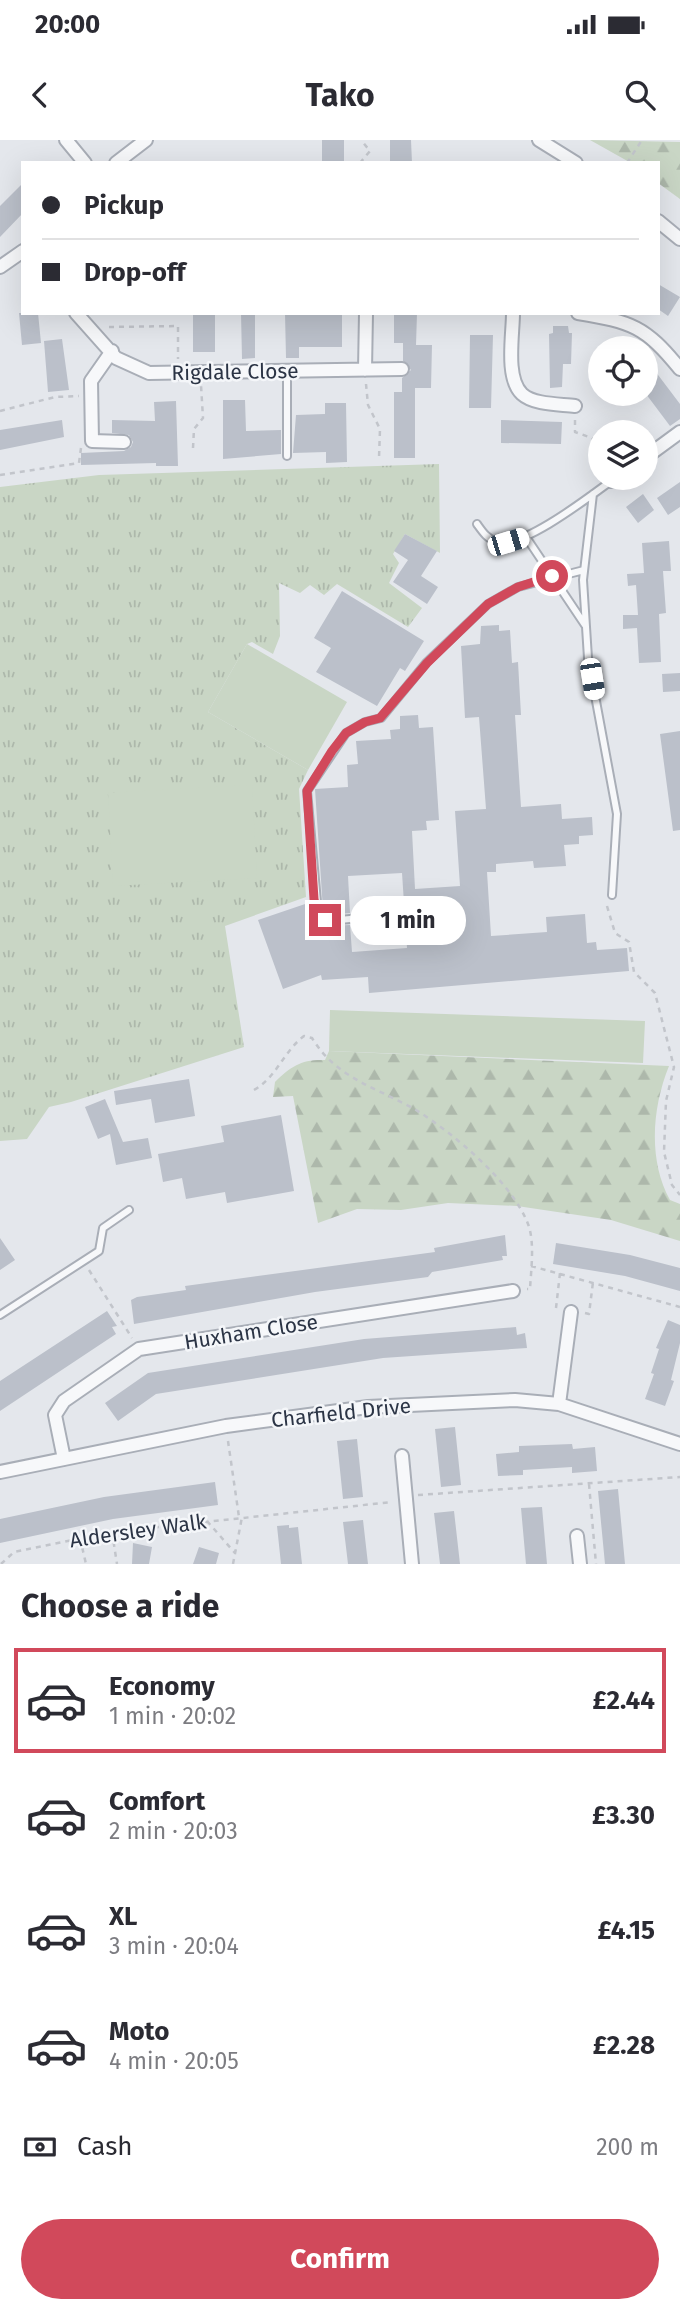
<!DOCTYPE html>
<html lang="en">
<head>
<meta charset="utf-8">
<style>
  :root { --surface:#fff; --page:#f2f2f3; --text:#2b2b33; --muted:#7c7c81; --line:#e1e1e2; --accent:#d1495b }
  body { margin:0; font-family:"Fira Sans",sans-serif; background:var(--page); color:var(--text); height:100vh; display:flex; flex-direction:column; font-size:26px; white-space:nowrap }
  * { box-sizing:border-box; margin:0 }
  p { font-size:23px; color:var(--muted) }
  .icon { flex:none; width:38px; height:38px; fill:none; stroke:currentColor; stroke-width:2; stroke-linecap:round; stroke-linejoin:round }
  .map { position:relative; height:1424px; overflow:hidden }
  .details { display:flex; flex-direction:column; background:var(--surface); flex:1 }
  .details>* { flex:none }
  .banner { position:absolute; left:21px; top:21px; width:639px; height:154px; border-radius:0px; box-shadow:0 7px 28px #0002; display:grid; align-content:center; height:154px; padding:0 21px; background:var(--surface) }
  .controls { position:absolute; left:588px; top:196px; display:grid; gap:14px }
  .controls a { display:grid; place-items:center; width:70px; height:70px; border-radius:50%; background:var(--surface); box-shadow:0 7px 28px #0002; font-size:35px }
  .end { position:absolute; width:32px; height:32px; margin:-16px; border:9px solid #d1495b; background:#fff; box-shadow:0 0 0 4px #fff }
  .from { border-radius:50% }
  .bubble { position:absolute; height:49px; border-radius:24px; background:var(--surface); box-shadow:0 7px 28px #0002; font-size:23px; font-weight:700; line-height:49px; text-align:center }
  .car { position:absolute; width:21px; height:42px; margin:-21px -10px; border-radius:9px; box-shadow:0 0 5px 2px #0007; background:linear-gradient(#fff 24%,#345 0 40%,#fff 0 76%,#345 0 86%,#fff 0) }
  .banner b { display:flex; align-items:center; gap:24px; height:66px; font-size:26px }
  .banner b+b { border-top:2px solid var(--line) }
  .banner i { width:18px; height:18px; background:var(--text) }
  ul { padding:0; list-style:none }
  li { display:flex; align-items:center; gap:21px; height:105px; margin:0 14px 10px; padding:0 7px; border:4px solid transparent; border-radius:0px }
  li div { flex:1 }
  li b { display:block; font-size:26px }
  li em { font-style:normal; font-weight:700 }
  li.selected { border-color:var(--accent) }
  li>.icon { width:63px; height:63px; stroke-width:1.5 }
  h2 { padding:0 21px; font-size:32px; line-height:84px }
  .pay { display:flex; align-items:center; gap:18px; height:77px; padding:0 21px; font-size:26px }
  .pay p { margin-inline-start:auto }
  .button { display:flex; gap:14px; margin-top:auto; padding:14px 21px }
  .button a { flex:1; height:80px; border-radius:42px; background:var(--accent); color:#fff; font-size:28px; font-weight:700; line-height:80px; text-align:center }
  .status { display:flex; justify-content:space-between; align-items:center; height:49px; padding:0 35px; background:var(--surface); direction:ltr }
  .status svg { height:19px; fill:currentColor }
  header { display:flex; justify-content:space-between; align-items:center; height:91px; padding:0 21px; background:var(--surface); font-size:32px; font-weight:700 }
  .map>svg:first-child { display:block }
  .forest { fill:url(#forest-firs) }
  .park { fill:url(#park-tufts) }
  .garden { fill:#c9d6c5 }
  .building { fill:#bbc0ca }
  .lines { fill:none; stroke-linecap:round; stroke-linejoin:round }
  .service-casing { stroke:#a9aeb7; stroke-width:10 }
  .minor-casing { stroke:#a9aeb7; stroke-width:16 }
  .path { stroke:#c2c5cb; stroke-width:2.5; stroke-dasharray:5 5; stroke-linecap:butt }
  .service { stroke:#f7f8fa; stroke-width:6 }
  .minor { stroke:#f7f8fa; stroke-width:12 }
  .route { stroke:#d1495b; stroke-width:9 }
  .labels { text-anchor:middle; stroke-width:5; stroke-linejoin:round; paint-order:stroke }
  .street-label { font-size:21px; fill:#2b3445; stroke:#f4f6f9 }
</style>
</head>
<body>
<div class="status"><b>20:00</b><svg viewBox="0 0 49 12"><path d="M0 12V9h3v3zM5 12V6h3v6zM10 12V3h3v9zM15 12V0h3v12zM26 1h20v11H26zM47 4h2v5h-2z"/></svg></div>
<header><svg class="icon" aria-label="back" viewBox="0 0 24 24"><path d="M15 5l-7 7 7 7"/></svg>Tako<svg class="icon" aria-label="search" viewBox="0 0 24 24"><circle cx="10" cy="10" r="6"/><path d="M15 15l6 6"/></svg></header>
<div class="map">
<svg width="680" height="1424" viewBox="0 0 680 1424">
  <defs>
    <pattern id="forest-firs" width="22" height="20" patternUnits="userSpaceOnUse" patternTransform="scale(1.75)"><rect width="22" height="20" fill="#c9d6c5"/><path d="M5 1l3.5 6h-7zM16 11l3.5 6h-7z" fill="#adb8ab"/></pattern>
    <pattern id="park-tufts" width="24" height="20" patternUnits="userSpaceOnUse" patternTransform="scale(1.75)"><rect width="24" height="20" fill="#c9d6c5"/><path d="M3 7l-1-3M5 7V3M7 7l1-3M15 17l-1-3M17 17v-4M19 17l1-3" fill="none" stroke="#adb8ab"/></pattern>
  </defs>
  <rect width="100%" height="100%" fill="#e4e7ec"/>
  <path class="forest" d="M590,0L680,2V59L658,43V23H631Z
    M329,911L669,926C652,968 648,1020 670,1060L680,1064V1101L611,1080L517,1066L448,1063L401,1070L357,1069L318,1083L293,956L273,957L275,942C291,926 302,919 325,920Z"/>
  <path class="park" d="M439,324L440,413L405,394L393,414L399,423L389,443L422,468L408,487L337,444L324,455L310,445L300,453L279,443L280,496L273,514L252,502L247,504L208,572L308,630L299,649L306,757L225,786L244,907L71,962L49,967L27,999L0,1001V347L99,335Z"/>
  <path class="garden" d="M247,504L347,562L308,630L208,572Z
    M252,645L257,738L113,746L108,653Z
    M330,870L645,881L643,923L329,911Z"/>
  <path class="building" d="M322,0H344V23H322Z
    M390,0H411L412,23H390Z
    M23,43V73L0,97V66Z
    M658,144L680,157L668,176L658,169Z
    M19,173H38L41,203L22,205Z
    M193,173H215V212H193Z
    M241,173H255V218L242,219Z
    M285,173H342V207H299V218H286Z
    M394,173H417L416,205H432L431,248H415V318H394V252H402V238L411,230L403,221V203H394Z
    M553,186H568L569,193H572L571,224H563L562,247L550,248L549,194L553,193Z
    M470,195H493L491,268H469Z
    M62,199L69,250L48,252L44,201Z
    M646,219L680,264V279L670,286L646,254Z
    M223,260H245L246,291L281,290V314L223,319Z
    M176,261L178,326H156V323L81,325V313L124,311L131,307L133,302L129,295L112,293V280L155,281L154,262Z
    M325,263H346L347,322L326,323V312L293,313L296,275L325,274Z
    M62,280L64,297L0,310V290Z
    M501,280L562,282L561,304L501,303Z
    M680,342V367L668,375L657,358Z
    M643,354L654,370L638,383L626,367Z
    M405,394L437,411L421,436L438,447L427,464L393,442L408,420L394,411Z
    M669,401L671,431H663L666,473L659,474L661,522L639,523L637,488L623,489V475H638L636,445L628,446L627,434L644,433L642,403Z
    M342,451L424,501L405,531L400,528L377,566L316,532L331,508L314,498Z
    M499,485V491L510,490L512,523L518,522L521,575H515L521,667L561,664L562,679L592,677L593,695L579,696V704L564,705L566,726L534,728L533,721L496,724V732H487L491,796L547,792L546,777L585,774L587,803L596,802L597,810L627,808L629,831L369,853L368,837L322,840L321,835L283,849L258,780L311,762L313,776L326,786L350,785L352,812L407,808L402,733L348,736L350,773L331,775L323,770L315,649L348,647L347,625L358,624L356,601L391,599L390,590L400,589V576L418,575L419,588L433,587L439,680L426,681L427,690L412,691L415,749L460,746L455,671L486,669L479,577L465,578L461,506L480,504L481,486Z
    M680,533V551L663,552L662,534Z
    M680,591V690L673,691L660,594Z
    M189,939L195,976L155,983L151,959L116,965L114,951Z
    M105,959L123,1002L148,998L152,1018L116,1025L110,994L98,999L85,967Z
    M281,975L294,1051L227,1063L225,1052L186,1059L182,1038L163,1042L158,1014L224,1002L221,986Z
    M505,1095L507,1116H502L503,1120L432,1132L428,1137L315,1152L134,1184L131,1160L137,1157L186,1150L185,1146L435,1112L434,1108Z
    M0,1098L15,1120L0,1130Z
    M556,1103L630,1115L680,1128V1151L625,1136L553,1124Z
    M107,1171L117,1186L112,1187L116,1194L0,1271V1241Z
    M668,1180L680,1185V1203L671,1240L674,1241L665,1266L645,1259L654,1234L651,1233L659,1209L656,1208Z
    M516,1187L517,1195L525,1193L527,1208L383,1218L156,1254L118,1281L105,1263L148,1233L364,1199Z
    M455,1287L461,1345L441,1347L435,1289Z
    M357,1299L363,1357L343,1359L337,1301Z
    M572,1304L573,1309L595,1307L597,1331L572,1333V1327L523,1330V1335L498,1336L496,1314L519,1312V1306Z
    M215,1342L218,1365L113,1379L0,1403V1379L104,1357Z
    M618,1349L625,1424H605L598,1351Z
    M542,1367L547,1424H526L521,1368Z
    M454,1371L460,1424H440L434,1373Z
    M363,1380L368,1424H348L343,1382Z
    M289,1385V1388L298,1387L302,1424H281L277,1386Z
    M133,1403L152,1407L149,1424H132Z
    M199,1407L219,1413L216,1424H193Z"/>
  <g class="lines">
    <defs>
      <path id="service" d="M287,231V316
        M593,354L583,440L588,518L617,674L612,755
        M477,384C482,391 487,399 497,402C522,409 589,357 611,341
        M526,397L585,485
        M371,777L329,781L318,773L307,651L346,593L365,582L381,578L427,522L488,464L518,447L584,430
        M0,1175L99,1111L103,1088L129,1070"/>
      <path id="minor" d="M66,0L85,23
        M539,0L576,23
        M116,23L146,0
        M658,81L680,99
        M0,127L23,111
        M76,173L116,218L149,233L402,229
        M513,173C513,195 505,238 522,254C534,265 560,264 575,266
        M578,173C632,182 645,186 680,229
        M112,211L91,241L92,301L124,302
        M365,230L366,173
        M646,317L680,292
        M611,341L616,338
        M559,1264L571,1172
        M402,1316L412,1424
        M64,1319L55,1275L64,1261L139,1209L513,1151
        M0,1332L226,1286L368,1267L515,1260L559,1264L680,1304
        M577,1396L580,1424"/>
    </defs>
    <use href="#service" class="service-casing"/>
    <use href="#minor" class="minor-casing"/>
    <path class="path" d="M360,23L370,11L361,0
      M627,23L642,0
      M109,187L178,186V219
      M366,244L368,265L380,289L379,318
      M0,271L55,257L79,256
      M575,280V292L592,298L600,308
      M193,308L194,289L203,278L201,245
      M0,335L79,323L81,308
      M607,766L615,793L629,802L634,832L655,853L674,927L666,961L664,1012L672,1045L680,1055
      M254,950C277,937 283,912 304,896L312,898C337,939 376,947 416,970C453,993 512,1042 528,1084C535,1102 531,1130 530,1149H527
      M531,1126L680,1167
      M89,1130L132,1198
      M556,1168L560,1133
      M585,1173L589,1174L593,1142
      M228,1301L239,1377
      M589,1344L596,1424
      M418,1355L680,1337
      M207,1381L235,1413
      M112,1392L117,1424
      M80,1398L86,1424
      M1,1424L14,1412L112,1392L392,1362
      M233,1424L242,1377"/>
    <use href="#service" class="service"/>
    <use href="#minor" class="minor"/>
  </g>
  <g class="lines">
    <path class="route" d="M325,780L317,773L314,759L307,651L332,611L346,593L365,582L380,578L427,523L488,464L518,447L552,436"/>
  </g>
  <g class="labels">
    <g class="street-label">
      <text transform="translate(235 232) rotate(-1)" y="7">Rigdale Close</text>
      <text transform="translate(251 1192) rotate(-9)" y="7">Huxham Close</text>
      <text transform="translate(341 1273) rotate(-6)" y="7">Charfield Drive</text>
      <text transform="translate(138 1391) rotate(-8)" y="7">Aldersley Walk</text>
    </g>
  </g>
</svg>
<div class="controls">
<a><svg class="icon" aria-label="locate" viewBox="0 0 24 24"><circle cx="12" cy="12" r="6"/><path d="M12 2v4M12 18v4M2 12h4M18 12h4"/></svg></a>
<a><svg class="icon" aria-label="layers" viewBox="0 0 24 24"><path d="M12 4l9 5-9 5-9-5zM3 14l9 5 9-5"/></svg></a>
</div>
<i class="end from" style="left:552px;top:436px"></i>
<i class="end" style="left:325px;top:780px"></i>
<div class="bubble" style="left:350px;top:756px;width:116px">1 min</div>
<i class="car" style="left:508px;top:402px;rotate:73deg"></i>
<i class="car" style="left:592px;top:539px;rotate:171deg"></i>
<div class="banner">
<b><i class="from"></i>Pickup</b>
<b><i></i>Drop-off</b>
</div>
</div>
<section class="details">
<h2>Choose a ride</h2>
<ul>
<li class="selected"><svg class="icon" aria-label="car" viewBox="0 0 24 24"><path d="M5 17H2v-5l4-1 3-4h7l3 4 3 1v5h-3M9 17h6M6 11h13"/><circle cx="7" cy="17" r="2"/><circle cx="17" cy="17" r="2"/></svg><div><b>Economy</b><p>1 min · 20:02</p></div><em>£2.44</em></li>
<li><svg class="icon" aria-label="car" viewBox="0 0 24 24"><path d="M5 17H2v-5l4-1 3-4h7l3 4 3 1v5h-3M9 17h6M6 11h13"/><circle cx="7" cy="17" r="2"/><circle cx="17" cy="17" r="2"/></svg><div><b>Comfort</b><p>2 min · 20:03</p></div><em>£3.30</em></li>
<li><svg class="icon" aria-label="car" viewBox="0 0 24 24"><path d="M5 17H2v-5l4-1 3-4h7l3 4 3 1v5h-3M9 17h6M6 11h13"/><circle cx="7" cy="17" r="2"/><circle cx="17" cy="17" r="2"/></svg><div><b>XL</b><p>3 min · 20:04</p></div><em>£4.15</em></li>
<li><svg class="icon" aria-label="car" viewBox="0 0 24 24"><path d="M5 17H2v-5l4-1 3-4h7l3 4 3 1v5h-3M9 17h6M6 11h13"/><circle cx="7" cy="17" r="2"/><circle cx="17" cy="17" r="2"/></svg><div><b>Moto</b><p>4 min · 20:05</p></div><em>£2.28</em></li>
</ul>
<div class="pay"><svg class="icon" aria-label="cash" viewBox="0 0 24 24"><path d="M3 7h18v10H3z"/><circle cx="12" cy="12" r="2"/></svg>Cash<p>200 m</p></div>
<div class="button"><a>Confirm</a></div>
</section>
</body>
</html>
